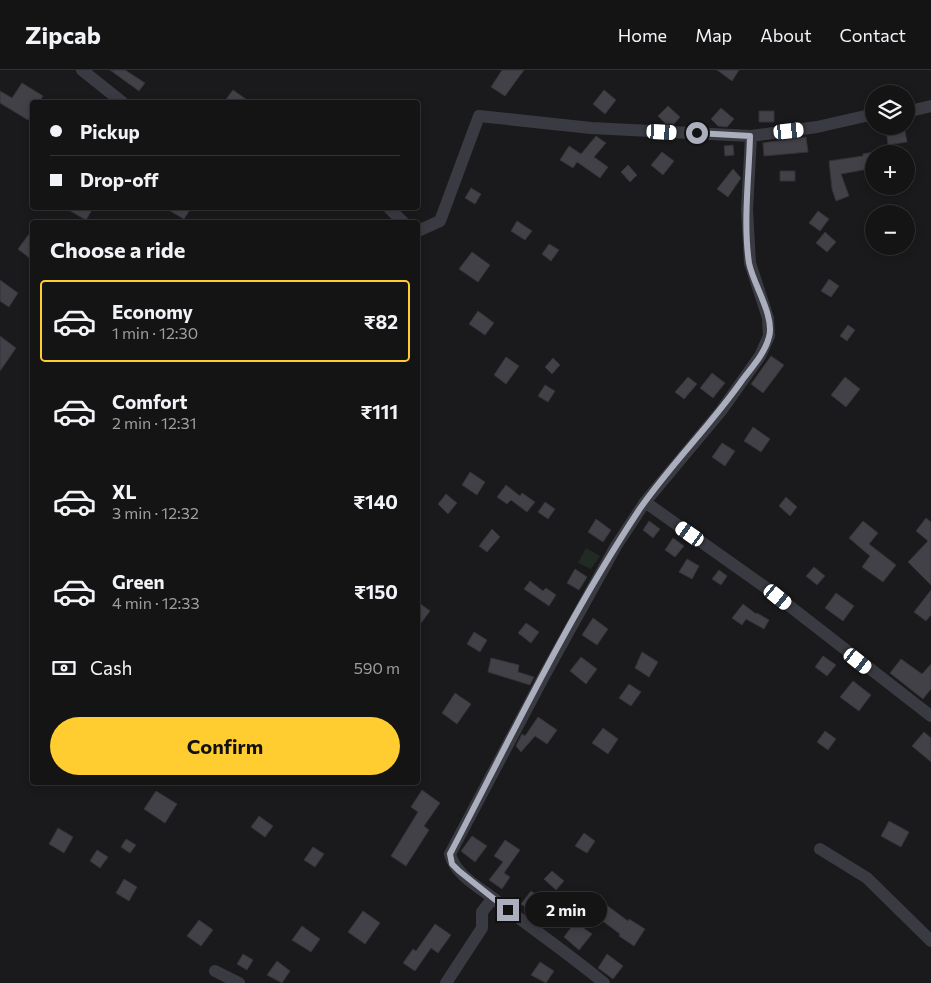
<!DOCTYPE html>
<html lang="en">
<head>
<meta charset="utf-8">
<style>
  :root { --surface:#141415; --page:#212122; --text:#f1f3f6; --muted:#9d9ea0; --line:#333334; --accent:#ffcd2f }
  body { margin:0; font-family:Commissioner,sans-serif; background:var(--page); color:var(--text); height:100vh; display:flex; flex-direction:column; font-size:19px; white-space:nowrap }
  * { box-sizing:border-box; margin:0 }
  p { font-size:16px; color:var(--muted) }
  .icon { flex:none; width:28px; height:28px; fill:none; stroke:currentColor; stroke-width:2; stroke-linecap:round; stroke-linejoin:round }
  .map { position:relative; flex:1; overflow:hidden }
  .sheet { position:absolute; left:30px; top:150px; width:390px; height:565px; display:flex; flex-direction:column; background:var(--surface); border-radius:5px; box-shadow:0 2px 8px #0003,0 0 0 1px var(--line) }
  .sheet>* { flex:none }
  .hud { position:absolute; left:30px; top:30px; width:390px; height:110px; border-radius:5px; box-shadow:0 2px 8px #0003,0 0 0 1px var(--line); display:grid; align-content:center; height:110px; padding:0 20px; background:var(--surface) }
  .buttons { position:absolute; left:865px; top:15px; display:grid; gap:10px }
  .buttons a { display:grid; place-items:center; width:50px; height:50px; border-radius:50%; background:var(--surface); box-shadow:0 2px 8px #0003,0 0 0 1px var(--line); font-size:25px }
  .end { position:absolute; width:22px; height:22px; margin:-11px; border:6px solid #abafbd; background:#111; box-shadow:0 0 0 2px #111 }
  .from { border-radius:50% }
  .bubble { position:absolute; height:35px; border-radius:18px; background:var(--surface); box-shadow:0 2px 8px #0003,0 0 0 1px var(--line); font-size:16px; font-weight:700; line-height:35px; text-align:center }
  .car { position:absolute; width:15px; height:30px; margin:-15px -8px; border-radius:6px; box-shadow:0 0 4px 1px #0007; background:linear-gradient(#fff 24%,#345 0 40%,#fff 0 76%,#345 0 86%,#fff 0) }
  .hud b { display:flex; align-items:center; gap:18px; height:48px; font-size:19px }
  .hud b+b { border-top:1px solid var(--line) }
  .hud i { width:12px; height:12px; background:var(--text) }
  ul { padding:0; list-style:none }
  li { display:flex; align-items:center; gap:15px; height:82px; margin:0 10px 8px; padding:0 10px; border:2px solid transparent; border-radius:5px }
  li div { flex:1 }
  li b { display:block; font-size:19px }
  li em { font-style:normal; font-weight:700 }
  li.selected { border-color:var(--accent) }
  li>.icon { width:45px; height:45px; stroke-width:1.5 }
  h2 { padding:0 20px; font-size:22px; line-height:60px }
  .pay { display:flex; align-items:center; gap:12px; height:55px; padding:0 20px; font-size:19px }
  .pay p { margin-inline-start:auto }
  .primary-button { display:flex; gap:10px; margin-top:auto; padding:10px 20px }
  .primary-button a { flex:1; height:58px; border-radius:30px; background:var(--accent); color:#111; font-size:20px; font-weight:700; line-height:58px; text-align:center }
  header { display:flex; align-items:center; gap:30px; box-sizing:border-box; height:70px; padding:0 25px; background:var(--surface); border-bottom:1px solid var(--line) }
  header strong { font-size:24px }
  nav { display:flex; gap:28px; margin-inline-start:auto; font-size:18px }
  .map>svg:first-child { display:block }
  .green { fill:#212b23 }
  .building { fill:#414147; stroke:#343338 }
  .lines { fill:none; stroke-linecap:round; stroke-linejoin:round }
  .minor { stroke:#3a3b42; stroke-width:12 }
  .route { stroke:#abafbd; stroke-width:6 }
</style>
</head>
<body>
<header>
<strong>Zipcab</strong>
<nav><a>Home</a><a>Map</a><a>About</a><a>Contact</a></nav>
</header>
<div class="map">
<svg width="931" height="913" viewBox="0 0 931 913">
  <rect width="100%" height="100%" fill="#1a1a1c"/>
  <path class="green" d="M586,478L600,486L591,499L578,493Z"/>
  <path class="building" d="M110,0H125L145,13L139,21Z
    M502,0H524L505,26L491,17Z
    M717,0H739L732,11Z
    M22,13L43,26L39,32H32V43L28,50L0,33V21L12,28Z
    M233,20L250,32H224Z
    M604,20L616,30L605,44L593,34Z
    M668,36L680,47L674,54H666L658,46Z
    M721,38L734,49L727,57L718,56L711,49Z
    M759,41H774V52H759Z
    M899,56H904L907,72L888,75L886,58Z
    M596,66L606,73L594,87L608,97L600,108L577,92L573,98L560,90L569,76L581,84Z
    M806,67L808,82L764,86L763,73Z
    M733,75L734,85L725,86L724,76Z
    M662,82L674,91L663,105L651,95Z
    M874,82V98L841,104L849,126L836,131L832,119L829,91L863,86V84Z
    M628,95L637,105L630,112L621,102Z
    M733,99L741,108L728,127L717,119Z
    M780,101H795V111H780Z
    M471,118L481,124L475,134L465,128Z
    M65,138H93L86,150Z
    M165,138H191L184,149Z
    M818,141L829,149L820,161L809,153Z
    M517,151L532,161L525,170L511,161Z
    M32,160V190L18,179Z
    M825,162L836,172L827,182L816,173Z
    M549,174L559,180L551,191L542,184Z
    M472,182L490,195L478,212L459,199Z
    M829,209L839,216L831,227L821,221Z
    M0,210L18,223L9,237L0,231Z
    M478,241L494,253L485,265L469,254Z
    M848,255L855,260L847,271L840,266Z
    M0,266L16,278L0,301Z
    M771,286L784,295L763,323L751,314Z
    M506,287L519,296L506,314L494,305Z
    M553,288L560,295L552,304L545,297Z
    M712,303L725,313L713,328L700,318Z
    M688,307L697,314L684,329L675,322Z
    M845,307L860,319L846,337L831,325Z
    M545,315L555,321L548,332L538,326Z
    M753,357L770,369L761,382L744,371Z
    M722,373L735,381L725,396L712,387Z
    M470,402L485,412L477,425L462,415Z
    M506,415L520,426L522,423L535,432L527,442L511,430L507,434L497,427Z
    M446,424L457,433L448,444L438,434Z
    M786,427L797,437L790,446L779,436Z
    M545,432L555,439L548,449L538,442Z
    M926,448L931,452V515L908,492L928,471L916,461Z
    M596,449L611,460L603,472L588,462Z
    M649,451L660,459L653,468L643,460Z
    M863,451L878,463L869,474L896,495L883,512L862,497L870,486L849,468Z
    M492,459L500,467L487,482L479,476Z
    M673,468L684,476L675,487L665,480Z
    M687,489L699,496L692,509L679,502Z
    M814,497L825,506L817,515L806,506Z
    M575,499L587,507L579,520L567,513Z
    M719,500L727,506L721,515L712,509Z
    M530,511L543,521L546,518L556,525L549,536L524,519Z
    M931,520V545L926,551L914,542Z
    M836,523L854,536L843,551L825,538Z
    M418,532L430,541L418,557Z
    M743,534L756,544L757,543L769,550L764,559L746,549L742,555L732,548Z
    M593,548L608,559L597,575L582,565Z
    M526,553L539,562L531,573L518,563Z
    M474,562L487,570L480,582L467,574Z
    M642,582L658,592L649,607L635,598Z
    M823,586L836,595L827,606L815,597Z
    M581,587L597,599L586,614L570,601Z
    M491,588L519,595L518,602L534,607L530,615L488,602Z
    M901,589L922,604L931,594V619L923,629L890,603Z
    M853,611L871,625L859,641L840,627Z
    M629,614L641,622L631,636L619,628Z
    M455,623L471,634L457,654L442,643Z
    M538,647L557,660L547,674L535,666L521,682L516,676L522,664L525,666Z
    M603,658L618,669L608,684L592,673Z
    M825,661L836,669L828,680L817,672Z
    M924,662L931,668V692L912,676Z
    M422,720L440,733L424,756L429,760L406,796L391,786L418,742L411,737Z
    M156,721L177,734L165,753L144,739Z
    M259,746L273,756L265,767L251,757Z
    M889,751L909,762L901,777L881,766Z
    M58,758L73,767L64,783L49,774Z
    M584,763L595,771L587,783L575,776Z
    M472,766L487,776L475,792L461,781Z
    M126,769L136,775L130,783L121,777Z
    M505,770L520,780L504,803L510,807L502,819L489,810L503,792L494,786Z
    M313,777L324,784L315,797L304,790Z
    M97,780L108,787L100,798L90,791Z
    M552,801L564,811L556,820L544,809Z
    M124,809L137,817L129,831L116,823Z
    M531,821L545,831L535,844L521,834Z
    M605,834L628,851L629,849L645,859L634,876L619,866L620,864L596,846Z
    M363,841L380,853L365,874L348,862Z
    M199,850L213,860L201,876L187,866Z
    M575,852L592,864L579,880L564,867Z
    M435,854L451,865L438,883L431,878L415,901L403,893L413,879L416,881Z
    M302,856L320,869L311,882L292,870Z
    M243,884L253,890L247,900L237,894Z
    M607,884L623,896L613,909L598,898Z
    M277,891L290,901L282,913L267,905Z
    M540,892L554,901L546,913L531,905Z"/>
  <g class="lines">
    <path class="minor" d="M82,0L122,32
      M906,42L931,36
      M751,66L817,57L874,44
      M389,138L403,152
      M418,161L440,151L479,46L591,58L751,66L747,140L750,193L768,248L769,266L760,286L721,341L645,432L616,476L544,606L450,784C455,804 477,816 493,828L482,842V858L446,913
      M645,432L765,517L931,646
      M820,779L867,808L931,871
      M493,828C529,857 568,883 604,913
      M215,901L239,913"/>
  </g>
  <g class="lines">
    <path class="route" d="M508,840L459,801L452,794L450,784C510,669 567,549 639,440C670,395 711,355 743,309C752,297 765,283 769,267C775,246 753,214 749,193C743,153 749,106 750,66L697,63"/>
  </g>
</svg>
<div class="buttons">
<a><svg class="icon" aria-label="layers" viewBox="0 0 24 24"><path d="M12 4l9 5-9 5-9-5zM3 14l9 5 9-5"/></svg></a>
<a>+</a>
<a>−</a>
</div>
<i class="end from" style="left:697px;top:63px"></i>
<i class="end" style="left:508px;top:840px"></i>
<div class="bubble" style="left:525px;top:822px;width:82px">2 min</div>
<i class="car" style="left:789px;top:61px;rotate:84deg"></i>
<i class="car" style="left:662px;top:62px;rotate:93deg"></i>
<i class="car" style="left:690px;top:464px;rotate:305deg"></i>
<i class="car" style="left:778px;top:527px;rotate:129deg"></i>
<i class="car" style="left:858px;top:591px;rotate:128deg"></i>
<div class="hud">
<b><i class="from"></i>Pickup</b>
<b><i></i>Drop-off</b>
</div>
<section class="sheet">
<h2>Choose a ride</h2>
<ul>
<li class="selected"><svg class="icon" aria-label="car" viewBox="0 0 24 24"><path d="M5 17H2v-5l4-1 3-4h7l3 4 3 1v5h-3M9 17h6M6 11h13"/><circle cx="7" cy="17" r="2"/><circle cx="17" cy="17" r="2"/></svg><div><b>Economy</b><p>1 min · 12:30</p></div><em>₹82</em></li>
<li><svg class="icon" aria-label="car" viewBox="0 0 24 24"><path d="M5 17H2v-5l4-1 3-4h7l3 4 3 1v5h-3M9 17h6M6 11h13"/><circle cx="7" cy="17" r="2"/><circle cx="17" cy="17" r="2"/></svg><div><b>Comfort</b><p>2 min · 12:31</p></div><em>₹111</em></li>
<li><svg class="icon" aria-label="car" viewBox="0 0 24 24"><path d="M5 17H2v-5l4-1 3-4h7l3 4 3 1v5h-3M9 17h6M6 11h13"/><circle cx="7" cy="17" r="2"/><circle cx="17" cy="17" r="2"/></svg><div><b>XL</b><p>3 min · 12:32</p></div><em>₹140</em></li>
<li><svg class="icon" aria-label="car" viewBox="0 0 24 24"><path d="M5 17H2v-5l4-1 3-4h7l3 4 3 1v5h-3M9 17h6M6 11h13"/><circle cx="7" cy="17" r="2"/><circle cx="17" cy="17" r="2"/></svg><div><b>Green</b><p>4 min · 12:33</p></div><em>₹150</em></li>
</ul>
<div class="pay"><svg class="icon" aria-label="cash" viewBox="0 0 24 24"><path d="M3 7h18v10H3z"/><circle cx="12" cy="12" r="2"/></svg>Cash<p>590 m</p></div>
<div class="primary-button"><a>Confirm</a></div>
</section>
</div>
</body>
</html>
